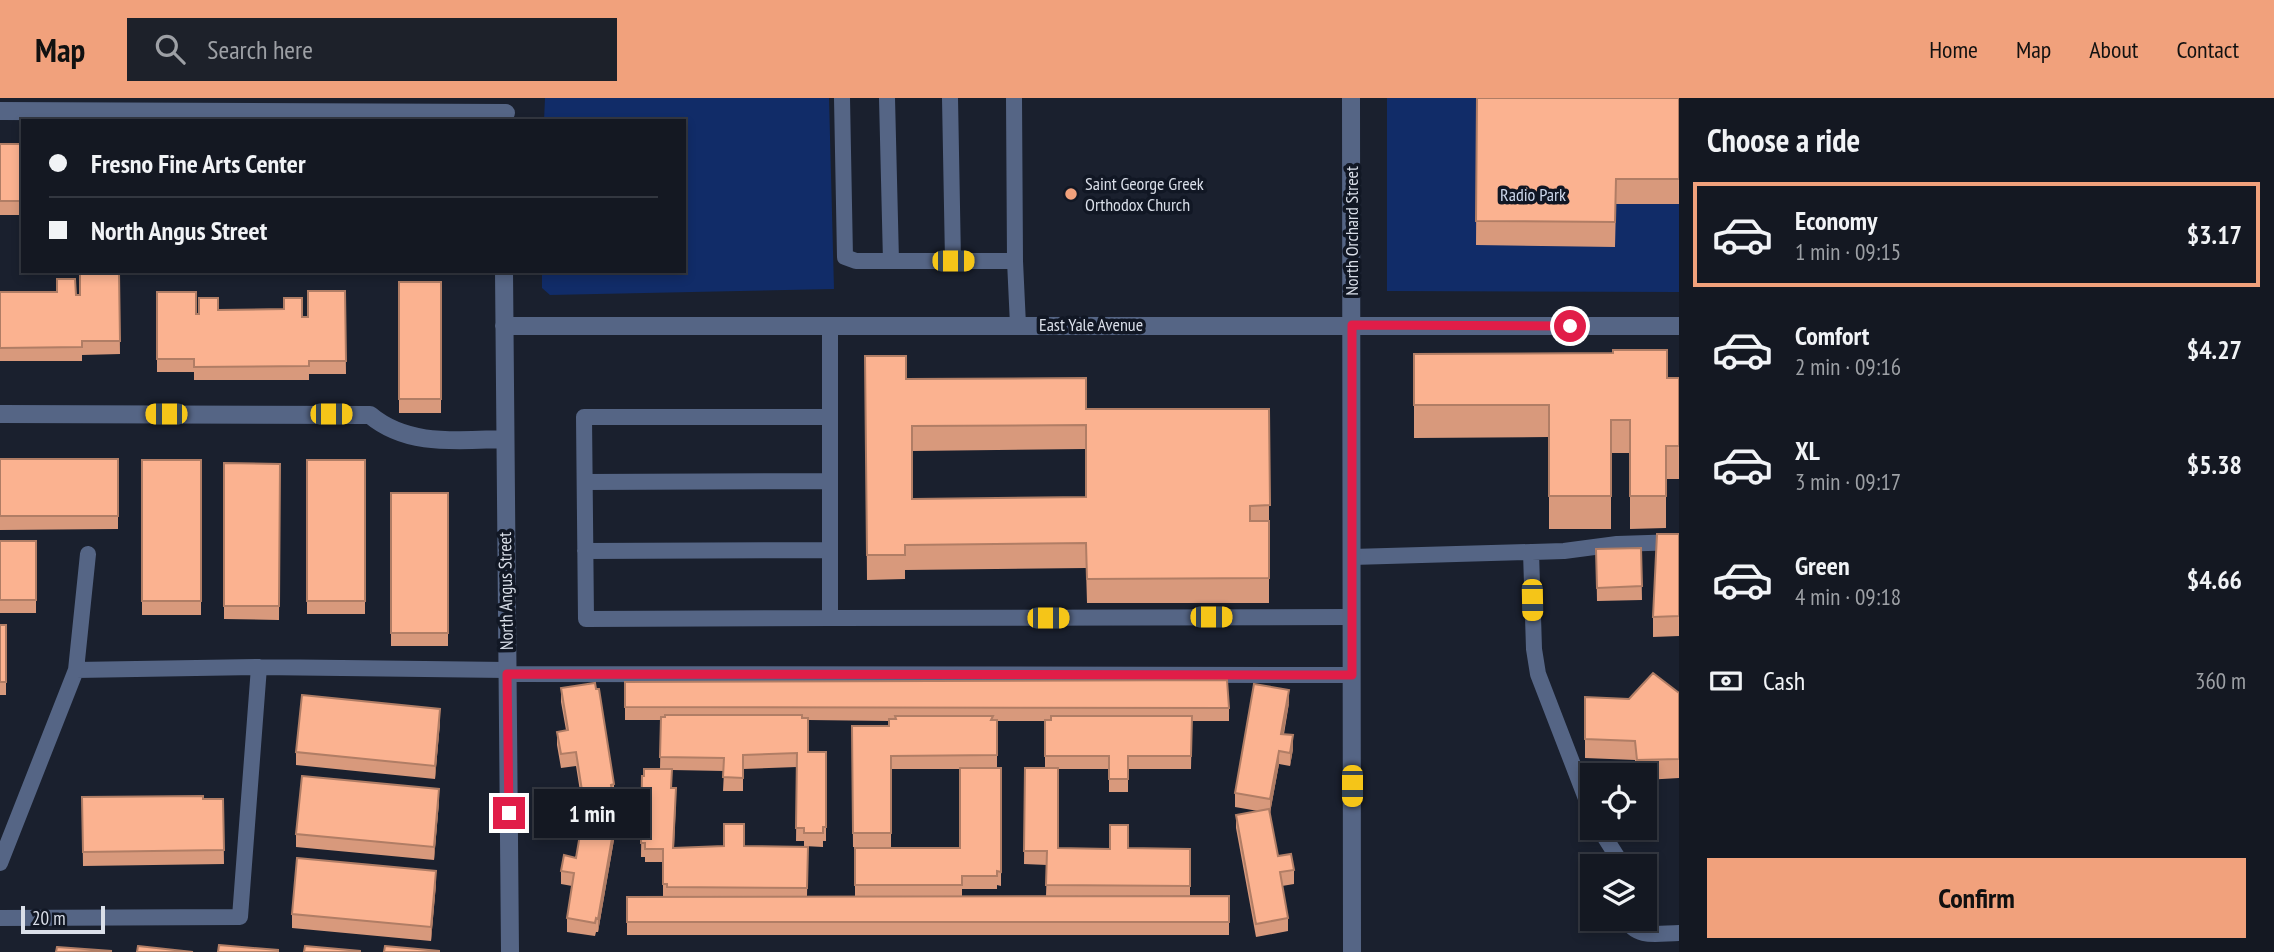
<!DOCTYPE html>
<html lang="en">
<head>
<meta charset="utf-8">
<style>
  :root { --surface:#141822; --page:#1d212a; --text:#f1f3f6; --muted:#9da0a5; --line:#333740; --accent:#f1a17c }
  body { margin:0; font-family:"PT Sans Narrow",sans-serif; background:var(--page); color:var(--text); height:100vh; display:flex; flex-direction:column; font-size:26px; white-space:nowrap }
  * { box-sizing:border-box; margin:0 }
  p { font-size:23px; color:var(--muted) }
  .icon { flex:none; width:38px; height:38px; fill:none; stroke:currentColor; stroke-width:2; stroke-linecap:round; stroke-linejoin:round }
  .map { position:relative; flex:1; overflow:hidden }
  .drawer { display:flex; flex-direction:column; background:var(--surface); width:595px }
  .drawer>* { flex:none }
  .banner { position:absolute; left:21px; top:21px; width:665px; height:154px; border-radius:0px; box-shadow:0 4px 10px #0003,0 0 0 2px var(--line); display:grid; align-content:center; height:154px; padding:0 28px; background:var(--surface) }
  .buttons { position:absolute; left:1580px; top:665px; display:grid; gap:14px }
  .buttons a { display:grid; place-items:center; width:77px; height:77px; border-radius:0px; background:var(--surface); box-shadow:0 4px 10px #0003,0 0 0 2px var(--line); font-size:35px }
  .scale { position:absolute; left:21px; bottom:18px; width:84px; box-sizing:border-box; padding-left:7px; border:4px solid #dadfe9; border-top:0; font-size:19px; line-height:24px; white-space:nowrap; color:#dadfe9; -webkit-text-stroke:5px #111724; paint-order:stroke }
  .end { position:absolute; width:32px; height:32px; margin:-16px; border:9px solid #e11d48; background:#fff; box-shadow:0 0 0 4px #fff }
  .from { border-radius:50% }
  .bubble { position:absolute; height:49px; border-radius:0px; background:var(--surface); box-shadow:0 4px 10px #0003,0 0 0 2px var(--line); font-size:23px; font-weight:700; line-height:49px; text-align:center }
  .car { position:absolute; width:21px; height:42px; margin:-21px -10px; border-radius:9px; box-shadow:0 0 5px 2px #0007; background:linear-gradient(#f5c518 24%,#345 0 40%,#f5c518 0 76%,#345 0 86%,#f5c518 0) }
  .banner b { display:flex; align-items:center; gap:24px; height:66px; font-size:26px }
  .banner b+b { border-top:2px solid var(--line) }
  .banner i { width:18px; height:18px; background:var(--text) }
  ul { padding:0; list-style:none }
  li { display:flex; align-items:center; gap:21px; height:105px; margin:0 14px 10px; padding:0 14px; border:4px solid transparent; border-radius:0px }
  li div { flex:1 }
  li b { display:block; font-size:26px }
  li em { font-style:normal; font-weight:700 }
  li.selected { border-color:var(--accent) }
  li>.icon { width:63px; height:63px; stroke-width:1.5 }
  h2 { padding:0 28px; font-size:32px; line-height:84px }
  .pay { display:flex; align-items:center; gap:18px; height:77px; padding:0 28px; font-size:26px }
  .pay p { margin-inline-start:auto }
  .action { display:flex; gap:14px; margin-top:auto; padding:14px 28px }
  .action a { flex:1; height:80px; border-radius:0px; background:var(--accent); color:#111; font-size:28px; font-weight:700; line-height:80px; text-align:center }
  header { display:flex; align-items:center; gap:42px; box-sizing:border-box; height:98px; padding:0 35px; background:var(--accent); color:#111 }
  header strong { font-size:33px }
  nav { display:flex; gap:38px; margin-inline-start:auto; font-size:24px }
  .search { width:490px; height:63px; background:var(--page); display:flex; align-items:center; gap:18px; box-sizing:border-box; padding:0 24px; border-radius:0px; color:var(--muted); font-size:26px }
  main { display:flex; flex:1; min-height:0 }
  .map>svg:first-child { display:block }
  .green { fill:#112c68 }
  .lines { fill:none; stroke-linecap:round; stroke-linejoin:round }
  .service { stroke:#556585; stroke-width:16 }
  .minor { stroke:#556585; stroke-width:18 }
  .wall { fill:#d8997c; fill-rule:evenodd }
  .shaded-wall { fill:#b07d65 }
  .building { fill:#fbb290; stroke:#b07d65; stroke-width:2; fill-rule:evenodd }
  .route { stroke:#e11d48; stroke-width:9 }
  .poi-dot { fill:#f1a17c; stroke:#111724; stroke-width:2.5 }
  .labels { text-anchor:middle; stroke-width:7; stroke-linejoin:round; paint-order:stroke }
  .poi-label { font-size:18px; fill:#dadfe9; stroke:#111724; text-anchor:start }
  .park-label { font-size:18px; fill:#cdd8ec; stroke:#111724 }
  .street-label { font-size:18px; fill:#dadfe9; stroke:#111724 }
</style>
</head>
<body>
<header>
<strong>Map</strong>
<div class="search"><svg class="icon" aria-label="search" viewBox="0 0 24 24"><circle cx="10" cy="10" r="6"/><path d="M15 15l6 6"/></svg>Search here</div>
<nav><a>Home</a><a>Map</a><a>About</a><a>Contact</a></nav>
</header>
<main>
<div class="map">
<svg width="1679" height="854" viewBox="0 0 1679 854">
  <rect width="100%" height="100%" fill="#1a202e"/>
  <path class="green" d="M545,0H829L834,191L550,197L542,190V173H684V23H544Z
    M1387,0H1679V194L1387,193Z"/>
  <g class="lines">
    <path class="service" d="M842,0L845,159L856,163H1015
      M887,0L891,163
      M950,0L953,163
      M1014,0L1015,163L1018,227
      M830,228V520L1352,519
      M830,319H584L586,521L830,520
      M585,384L830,383
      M585,453L830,452
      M1531,454L1534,551L1538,576L1592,716
      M1352,459L1564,453L1617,446L1679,444
      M76,572L88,456
      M507,576L1352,577
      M1599,730L1623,768
      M0,765L76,572L259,569L507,572
      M0,820L240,819L259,569
      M1627,821C1635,842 1660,835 1679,835"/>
    <path class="minor" d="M1351,0L1352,854
      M0,13L506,15
      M504,173L510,854
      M504,228H1679
      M0,316L370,317C408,349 458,342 505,341"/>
  </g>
  <path class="wall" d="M1477,0H1679V106H1616L1615,149L1476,147Z
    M0,46H23V117H0Z
    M119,175L120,256L82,257V263H0V194L80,197Z
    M399,184H441V315H399Z
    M345,193L346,276H309V282H194V274H157V194L196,216L218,212L308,219Z
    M1414,256L1667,280H1679V381H1666V430L1630,431V355H1611V431H1549V339L1414,340Z
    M865,258L906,281L1086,311H1269V505H1087L1086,470L905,472V481L867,482ZM1086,351V399L912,401V353Z
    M0,361H118V431L0,432Z
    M142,362H201V517H142Z
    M307,362H365V516H307Z
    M224,365L280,366L279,522L224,521Z
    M391,395H448V548H391Z
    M1679,436V538L1653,539V519Z
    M0,443H36V515H0Z
    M1641,450L1642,502L1597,503L1596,451Z
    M0,527H6V597H0Z
    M625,584L1229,610V623H1192L1191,671H1128V694H1109V671H1058V750L1190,751V798H1229V837H627V799H663V764H645V759H641L642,678H644L660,671L661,622H625ZM808,622L889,623V628H852L853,749H891V671H960V750H855V798H807L808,749L744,748L674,750L676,703L672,690V672L724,673L723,693H743V671L797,669L796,743H804V748L823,749V743H826V654H808ZM997,623H1045V670H1025L1024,766L1047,767L1046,798H962V791H997V787L1001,788V670H997Z
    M561,590L614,686V700H612V707L583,712L576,668L561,670L557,647V634L566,632L561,604Z
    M1679,595V680L1645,682V677H1636L1635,662L1585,660V599L1629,601Z
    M1289,605L1284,636L1293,651L1290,668L1279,666L1270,715L1278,758L1294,772V786L1282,788L1288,820V833L1256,839L1236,730V717L1258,713L1235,709V695Z
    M440,625L435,681L296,667V654Z
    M82,699L223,701L224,766L83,768Z
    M439,704L434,762L296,749V736Z
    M612,722L615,736L598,834H596L595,838L567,834V820L572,788L561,786V773L576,760Z
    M436,786L431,843L292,830V816Z"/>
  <path class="shaded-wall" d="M1289,592V605L1281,649V636Z
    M440,611V625L435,681V668Z
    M1293,637V651L1290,668V655Z
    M1279,653V666L1270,715V701Z
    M439,691V704L434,762V749Z
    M615,723V736L598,834V821Z
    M436,773V786L431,843V829Z"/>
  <path class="building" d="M1477,0H1679V81H1616L1615,124L1476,123Z
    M0,46H23V103H0Z
    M80,175H119L120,243H82V249L0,250V194H57V181H75L76,197H80Z
    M399,184H441V301H399Z
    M308,193H345L346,263H309V268L194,269V261H157V194H196V216H199V200H218V212L284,211V200H302V219H308Z
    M1613,252H1667V280H1679V348H1666V398H1630V322H1611V398H1549V307H1414V256L1613,255Z
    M865,258H906V281L1086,280V311H1269L1270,407L1250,408V423H1269V480L1087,481L1086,445L905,447V457H867ZM1086,327V399L912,401V328Z
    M0,361H118V418H0Z
    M142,362H201V503H142Z
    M307,362H365V503H307Z
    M224,365L280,366L279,508H224Z
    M391,395H448V535H391Z
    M1657,436H1679V518L1653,519Z
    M0,443H36V502H0Z
    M1641,450L1642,488L1597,490L1596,451Z
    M0,527H6V584H0Z
    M1653,575L1679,595V661L1637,662L1635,643L1585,641V599L1629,601Z
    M1227,582L1229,610L625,609V584Z
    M595,585L596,591H599L614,686L611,687L612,693L583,699L576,654L561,656L557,634L568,632L561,590Z
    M1254,586L1289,592L1281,636L1293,637L1290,655L1279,653L1270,701L1235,695Z
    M302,597L440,611L435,668L296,654Z
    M665,617H802V620H808V654H826V729H823V735H804V730H796L797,655L743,657V680L723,679L724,660L660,659L661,619H665Z
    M895,618H993L991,622H997V657L891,658V735H853L852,628H889V621H896Z
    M1051,618H1192L1191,658H1128V681H1109V658H1045V622H1051Z
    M960,670H1001V774L997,773V778H962V787H855V750H960Z
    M1025,670H1058V750L1110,751V727H1128V750L1190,751V788L1046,787L1047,753H1024Z
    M644,671H672L671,690H676L673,750L724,748V726H744V748L808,749L807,790L667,789V786H663V751H645V745H641L642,678H644Z
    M302,678L439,691L434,749L296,736Z
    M203,698V701H223L224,752L83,754L82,699Z
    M1269,711L1278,758L1291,756L1294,772L1280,774L1288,820L1256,826L1236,717Z
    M584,713L612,718L611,722L615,723L598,821L596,820L595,825L567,820L574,775L561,773L564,757L576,760Z
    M297,760L436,773L431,829L292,816Z
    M1229,798V824H627V799Z
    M219,847L278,852V854H218Z
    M138,848L193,854H137Z
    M305,848L360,853V854H304Z
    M385,848L439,853V854H384Z
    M57,849L112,853L56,854Z"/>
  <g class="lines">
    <path class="route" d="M509,715L507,576L1352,577V227L1570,228"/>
  </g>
  <circle class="poi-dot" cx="1071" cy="96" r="7"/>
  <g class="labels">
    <g class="poi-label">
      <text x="1085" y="92">Saint George Greek<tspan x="1085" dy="21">Orthodox Church</tspan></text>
    </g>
    <g class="park-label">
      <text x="1533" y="103">Radio Park</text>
    </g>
    <g class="street-label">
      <text transform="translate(1352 133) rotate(-90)" y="6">North Orchard Street</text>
      <text x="1091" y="233">East Yale Avenue</text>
      <text transform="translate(506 493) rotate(-91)" y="6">North Angus Street</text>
    </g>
  </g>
</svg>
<div class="buttons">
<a><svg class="icon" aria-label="locate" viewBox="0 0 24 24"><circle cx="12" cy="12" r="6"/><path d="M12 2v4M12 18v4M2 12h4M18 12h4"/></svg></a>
<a><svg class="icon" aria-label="layers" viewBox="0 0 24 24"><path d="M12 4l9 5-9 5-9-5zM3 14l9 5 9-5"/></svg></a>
</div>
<div class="scale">20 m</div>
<i class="end from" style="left:1570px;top:228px"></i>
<i class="end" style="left:509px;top:715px"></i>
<div class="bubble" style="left:534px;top:691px;width:116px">1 min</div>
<i class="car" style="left:953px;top:163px;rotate:90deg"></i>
<i class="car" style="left:166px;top:316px;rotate:270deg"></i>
<i class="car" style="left:331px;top:316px;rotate:90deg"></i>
<i class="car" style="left:1532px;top:502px;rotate:179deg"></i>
<i class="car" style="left:1211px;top:519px;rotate:90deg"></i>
<i class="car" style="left:1048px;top:520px;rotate:90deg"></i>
<i class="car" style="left:1352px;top:688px;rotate:180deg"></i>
<div class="banner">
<b><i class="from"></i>Fresno Fine Arts Center</b>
<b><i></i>North Angus Street</b>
</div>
</div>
<section class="drawer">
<h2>Choose a ride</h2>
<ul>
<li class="selected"><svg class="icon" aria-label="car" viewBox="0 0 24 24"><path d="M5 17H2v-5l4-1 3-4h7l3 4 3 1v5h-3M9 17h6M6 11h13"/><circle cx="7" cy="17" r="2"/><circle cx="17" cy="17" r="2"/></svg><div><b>Economy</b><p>1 min · 09:15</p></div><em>$3.17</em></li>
<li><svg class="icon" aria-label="car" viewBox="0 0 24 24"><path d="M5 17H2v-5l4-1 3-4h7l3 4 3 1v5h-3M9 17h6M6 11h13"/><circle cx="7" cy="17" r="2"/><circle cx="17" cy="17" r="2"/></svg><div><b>Comfort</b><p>2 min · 09:16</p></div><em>$4.27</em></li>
<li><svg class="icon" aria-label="car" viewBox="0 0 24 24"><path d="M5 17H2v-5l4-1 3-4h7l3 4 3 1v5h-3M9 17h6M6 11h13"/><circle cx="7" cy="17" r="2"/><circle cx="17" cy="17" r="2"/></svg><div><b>XL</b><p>3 min · 09:17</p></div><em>$5.38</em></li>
<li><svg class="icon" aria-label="car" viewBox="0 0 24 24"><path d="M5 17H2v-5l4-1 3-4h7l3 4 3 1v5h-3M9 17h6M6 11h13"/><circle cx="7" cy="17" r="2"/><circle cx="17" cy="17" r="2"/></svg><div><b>Green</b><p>4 min · 09:18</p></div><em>$4.66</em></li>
</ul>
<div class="pay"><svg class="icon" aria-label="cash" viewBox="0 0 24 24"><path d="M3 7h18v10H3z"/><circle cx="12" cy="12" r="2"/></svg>Cash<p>360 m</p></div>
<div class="action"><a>Confirm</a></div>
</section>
</main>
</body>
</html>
